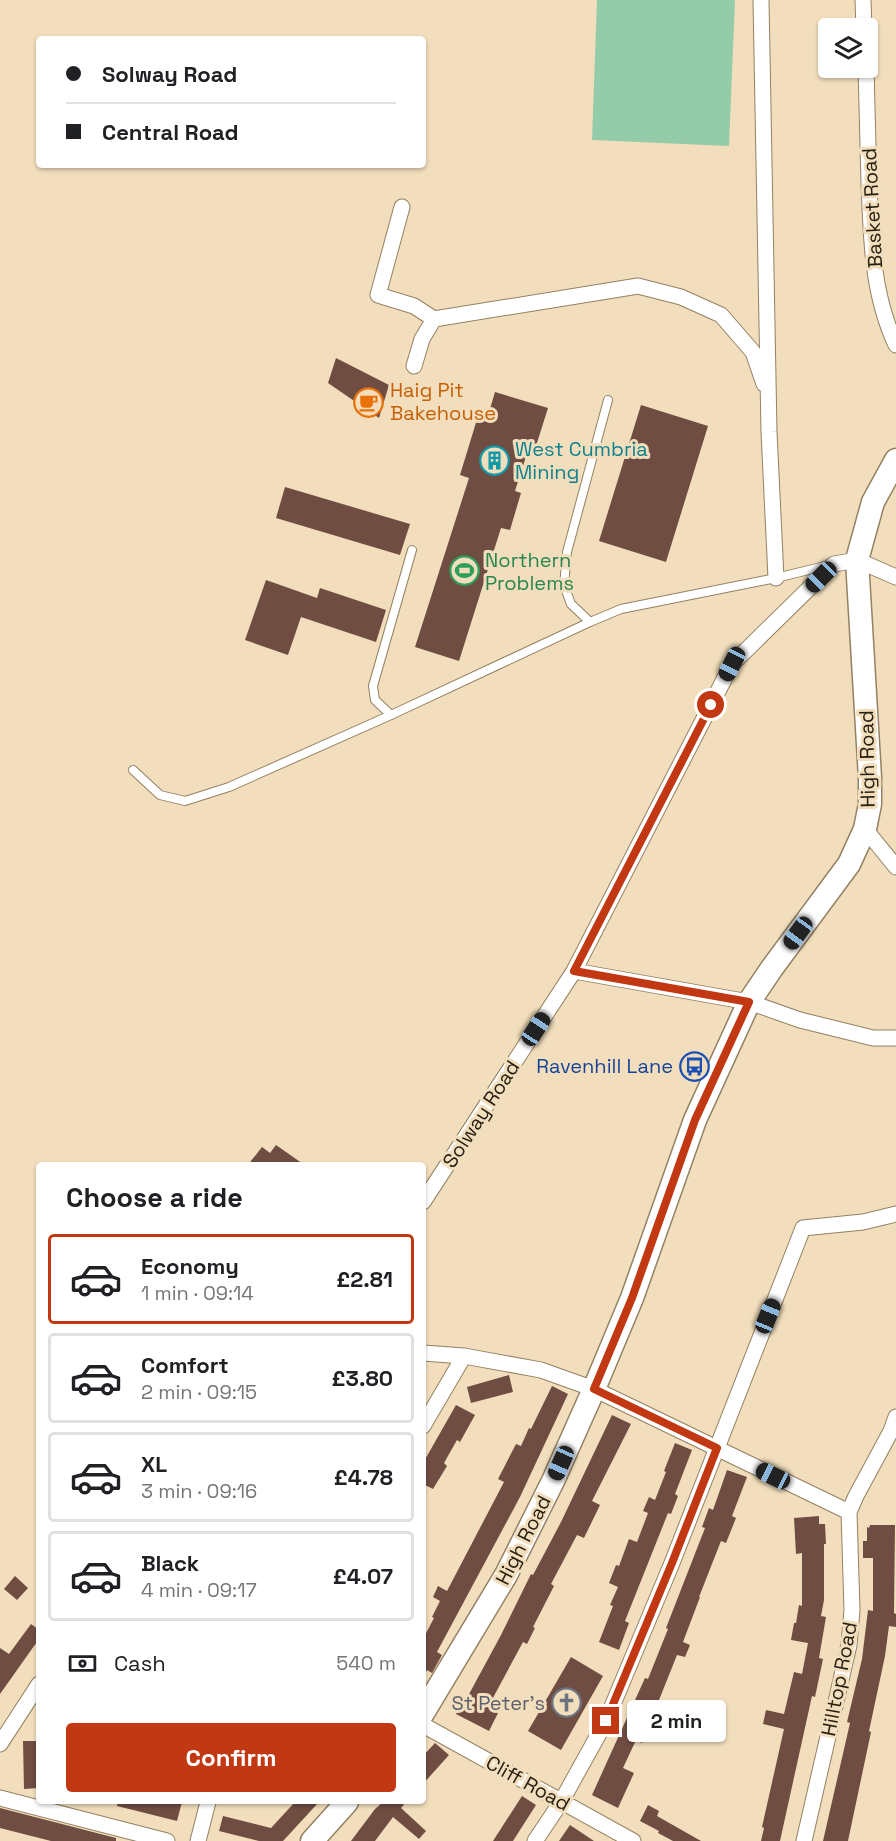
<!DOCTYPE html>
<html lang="en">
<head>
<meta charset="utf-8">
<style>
  :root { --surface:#fff; --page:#f2f2f2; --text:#202124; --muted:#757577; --line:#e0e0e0; --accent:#c13813 }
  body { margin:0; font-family:"Space Grotesk",sans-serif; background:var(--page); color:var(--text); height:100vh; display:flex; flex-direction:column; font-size:22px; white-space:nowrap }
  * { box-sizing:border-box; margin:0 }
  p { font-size:20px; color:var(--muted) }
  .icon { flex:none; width:33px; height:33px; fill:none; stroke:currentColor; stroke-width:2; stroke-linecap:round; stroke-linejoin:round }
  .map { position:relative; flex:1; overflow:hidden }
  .drawer { position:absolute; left:36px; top:1162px; width:390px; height:642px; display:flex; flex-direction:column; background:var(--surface); border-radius:6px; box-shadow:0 2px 4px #0004 }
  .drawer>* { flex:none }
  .hud { position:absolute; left:36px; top:36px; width:390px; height:132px; border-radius:6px; box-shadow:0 2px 4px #0004; display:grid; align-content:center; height:132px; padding:0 30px; background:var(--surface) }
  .buttons { position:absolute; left:818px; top:18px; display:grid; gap:12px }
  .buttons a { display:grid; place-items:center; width:60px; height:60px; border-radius:6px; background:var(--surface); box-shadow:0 2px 4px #0004; font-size:30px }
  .end { position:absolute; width:27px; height:27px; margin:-14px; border:8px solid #c13813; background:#fff; box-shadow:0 0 0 3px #fff }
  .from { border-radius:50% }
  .bubble { position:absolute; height:42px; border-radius:6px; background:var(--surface); box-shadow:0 2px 4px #0004; font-size:20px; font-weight:800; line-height:42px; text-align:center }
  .car { position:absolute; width:18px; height:36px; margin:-18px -9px; border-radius:8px; box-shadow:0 0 4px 2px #0007; background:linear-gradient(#222 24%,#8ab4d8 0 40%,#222 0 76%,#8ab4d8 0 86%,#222 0) }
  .hud b { display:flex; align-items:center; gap:21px; height:57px; font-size:22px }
  .hud b+b { border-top:2px solid var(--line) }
  .hud i { width:15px; height:15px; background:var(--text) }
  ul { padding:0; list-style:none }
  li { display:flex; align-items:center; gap:18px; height:90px; margin:0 12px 9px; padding:0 18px; border:3px solid var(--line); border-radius:6px }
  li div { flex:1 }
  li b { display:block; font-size:22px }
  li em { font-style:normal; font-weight:800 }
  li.current { border-color:var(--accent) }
  li>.icon { width:54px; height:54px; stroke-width:1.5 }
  h2 { padding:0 30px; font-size:27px; line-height:72px }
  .pay { display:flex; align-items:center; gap:15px; height:66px; padding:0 30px; font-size:22px }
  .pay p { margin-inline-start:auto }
  .primary-button { display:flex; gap:12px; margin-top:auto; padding:12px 30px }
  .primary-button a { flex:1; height:69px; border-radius:6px; background:var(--accent); color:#fff; font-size:24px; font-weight:800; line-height:69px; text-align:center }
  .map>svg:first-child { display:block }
  .green { fill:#94ccaa }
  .building { fill:#704d43 }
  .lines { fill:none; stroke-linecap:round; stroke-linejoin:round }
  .lane-casing { stroke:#938162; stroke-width:10 }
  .street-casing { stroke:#938162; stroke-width:17 }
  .secondary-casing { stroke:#938162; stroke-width:25 }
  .lane { stroke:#fff; stroke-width:8 }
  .street { stroke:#fff; stroke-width:15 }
  .secondary { stroke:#fff; stroke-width:22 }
  .route { stroke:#c13813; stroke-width:8 }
  .labels { text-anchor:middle; stroke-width:6; stroke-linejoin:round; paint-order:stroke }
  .street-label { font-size:20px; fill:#251e11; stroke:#f2debc }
  .food-label { font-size:20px; fill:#c56008; stroke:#f2debc; text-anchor:start }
  .culture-label { font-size:20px; fill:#0d838f; stroke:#f2debc; text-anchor:start }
  .leisure-label { font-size:20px; fill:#27864d; stroke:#f2debc; text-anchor:start }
  .transit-label { font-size:20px; fill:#164399; stroke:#f2debc; text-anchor:end }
  .worship-label { font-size:20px; fill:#5b616d; stroke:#f2debc; text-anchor:end }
</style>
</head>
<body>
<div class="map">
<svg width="896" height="1841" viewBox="0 0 896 1841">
  <rect width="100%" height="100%" fill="#f2debc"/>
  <path class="green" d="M597,0H735L729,146L592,140Z"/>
  <path class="building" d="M336,358L389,385L379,418L328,383Z
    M495,392L548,408L536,446L530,444L515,491L521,493L510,530L501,528L459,661L415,647L469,478L460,475L478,416L487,419Z
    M641,405L708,426L666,562L599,541Z
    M285,487L410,524L400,555L276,518Z
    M266,580L317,598L320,588L386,610L376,642L301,617L288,655L245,640Z
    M276,1145L306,1166H247L262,1147L270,1153Z
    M509,1375L513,1392L471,1403L467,1387Z
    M552,1386L568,1394L520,1497L437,1652L442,1655L432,1673L427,1670L423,1678V1639L434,1618L432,1617L440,1601L433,1597L438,1586L447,1591L504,1482L498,1479L516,1444L521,1446L529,1428L531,1429Z
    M456,1405L475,1415L460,1442L457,1440L444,1463L447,1466L433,1489L423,1484V1463Z
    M612,1415L631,1424L592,1501L600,1505L584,1538L577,1535L551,1584L554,1586L533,1627L535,1628L527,1644L523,1642L488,1707L498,1713L489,1731L456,1714L466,1695L468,1696L501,1635L531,1574L533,1575L561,1522Z
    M675,1443L692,1450L675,1494L678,1496L671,1514L668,1513L625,1621L629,1623L619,1650L599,1642L613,1606L610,1605L618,1587L609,1583L616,1565L619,1566L629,1539L637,1542L648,1513L643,1511L649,1497L655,1500L666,1472L664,1471Z
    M727,1470L747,1477L732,1516L736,1518L726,1543L721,1541L699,1597H700L683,1642L690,1645L685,1657L677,1655L657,1705L653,1703L642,1729L647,1732L642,1743L636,1740L623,1768L634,1773L618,1808L592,1795L645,1678L648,1679L668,1629L666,1628L705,1528L702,1527L709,1508L713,1510Z
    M819,1516V1524H825L826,1544H824V1600L821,1616L826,1617L819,1658L823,1659L815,1697L812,1696L780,1841H761L764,1828L762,1827L784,1729L763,1724L766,1710L784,1714L794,1672L802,1674L808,1643L791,1640L794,1623H796L799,1605L802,1606V1553L796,1554L794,1518Z
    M870,1525H895L894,1613L896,1614V1627L889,1626L885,1656L869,1731L871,1732L848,1841H823L850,1723L847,1722L862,1659L868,1610L873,1611V1558H863V1541H867V1527L869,1528Z
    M15,1576L28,1588L17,1600L4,1589Z
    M31,1624L39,1630V1639L0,1694V1648L9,1654Z
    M571,1657L603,1676L561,1750L528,1731Z
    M23,1741H39V1788L24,1789Z
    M435,1743L449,1755L423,1784V1756Z
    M522,1796L536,1805L513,1841H493Z
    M118,1802H182L177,1821L117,1806Z
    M295,1802H319L283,1841H259L219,1831L223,1816L271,1828Z
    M383,1802H406L401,1808L426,1831L419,1839L393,1817L375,1841H351L375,1809Z
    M648,1805L659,1811L657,1816L701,1841H673L658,1833L659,1831L640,1821Z
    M0,1808L116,1838V1841H51L0,1828Z
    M570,1825L594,1841H559Z"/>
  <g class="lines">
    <defs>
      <path id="lane" d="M590,622L571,604L564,585L567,552L608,400
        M391,715L375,700L373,686L412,550
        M133,770L160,795L185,801L229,787L391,715L590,622L621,609L776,578L829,565"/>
      <path id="street" d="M761,0L769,432L776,578
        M863,0L864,28
        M866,68C867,106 868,144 869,183C871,238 872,294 896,345
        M402,207L378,295L414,306L434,319
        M414,366L422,339L434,319L638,286L681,297L721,315L753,352L764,384
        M865,829L896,867
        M574,971L749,1002L800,1020L873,1038H896
        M423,1202L574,971L732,664L834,564L857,560L896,577
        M423,1353L464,1356L541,1370L594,1389L849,1512
        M423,1426L464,1356
        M423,1725L633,1841
        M0,1744L39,1684
        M0,1798L167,1841
        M198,1841L208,1802
        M535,1841L561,1802L606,1721L672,1563L803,1228L863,1222L896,1214
        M804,1841L849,1645L852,1610L849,1512L856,1496L891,1431L896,1417"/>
      <path id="secondary" d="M423,1713L506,1575L553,1481L594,1389L632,1298L695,1120L749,1002L772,968L849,864L865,829L870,804V778L857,560L873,502L896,460
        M312,1841L347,1802"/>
    </defs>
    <use href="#lane" class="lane-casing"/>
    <use href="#street" class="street-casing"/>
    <use href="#secondary" class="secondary-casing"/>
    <use href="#lane" class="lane"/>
    <use href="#street" class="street"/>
    <use href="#secondary" class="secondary"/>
  </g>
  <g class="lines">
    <path class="route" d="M606,1721L672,1563L717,1448L594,1389L632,1298L695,1120L749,1002L574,971L711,705"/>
  </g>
  <defs>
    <symbol id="cafe-ring" viewBox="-11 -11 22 22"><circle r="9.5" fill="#f2debc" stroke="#e8710a" stroke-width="1.5"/><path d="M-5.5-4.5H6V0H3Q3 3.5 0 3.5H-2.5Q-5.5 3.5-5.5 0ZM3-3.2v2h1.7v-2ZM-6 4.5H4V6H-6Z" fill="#e8710a"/></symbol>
    <symbol id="building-ring" viewBox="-11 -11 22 22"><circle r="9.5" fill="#f2debc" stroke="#0f9aa8" stroke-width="1.5"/><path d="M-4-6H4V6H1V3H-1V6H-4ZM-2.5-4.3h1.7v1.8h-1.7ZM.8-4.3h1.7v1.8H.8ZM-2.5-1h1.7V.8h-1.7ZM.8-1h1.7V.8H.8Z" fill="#0f9aa8"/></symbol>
    <symbol id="stadium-ring" viewBox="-11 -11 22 22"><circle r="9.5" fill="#f2debc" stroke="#2e9e5b" stroke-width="1.5"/><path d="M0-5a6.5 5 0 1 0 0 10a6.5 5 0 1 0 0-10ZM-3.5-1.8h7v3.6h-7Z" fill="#2e9e5b"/></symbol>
    <symbol id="bus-ring" viewBox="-11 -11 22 22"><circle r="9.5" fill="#f2debc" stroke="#1a4fb4" stroke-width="1.5"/><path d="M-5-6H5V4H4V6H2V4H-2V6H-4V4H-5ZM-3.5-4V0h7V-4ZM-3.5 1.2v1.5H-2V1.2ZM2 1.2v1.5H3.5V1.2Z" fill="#1a4fb4"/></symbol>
    <symbol id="church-ring" viewBox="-11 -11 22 22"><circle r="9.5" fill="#f2debc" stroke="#6b7280" stroke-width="1.5"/><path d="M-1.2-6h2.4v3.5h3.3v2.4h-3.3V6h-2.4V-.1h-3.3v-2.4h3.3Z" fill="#6b7280"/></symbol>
  </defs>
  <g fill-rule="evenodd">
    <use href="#cafe-ring" x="352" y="386" width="33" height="33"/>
    <use href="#building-ring" x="478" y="444" width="33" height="33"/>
    <use href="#stadium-ring" x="448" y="554" width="33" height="33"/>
    <use href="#bus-ring" x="678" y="1050" width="33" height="33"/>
    <use href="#church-ring" x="550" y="1686" width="33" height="33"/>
  </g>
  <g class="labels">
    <g class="street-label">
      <text transform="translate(872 208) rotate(-93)" y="7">Basket Road</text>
      <text transform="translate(867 759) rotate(-91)" y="7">High Road</text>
      <text transform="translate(481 1114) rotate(-57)" y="7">Solway Road</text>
      <text transform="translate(523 1540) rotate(-63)" y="7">High Road</text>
      <text transform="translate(839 1679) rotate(-79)" y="7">Hilltop Road</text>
      <text transform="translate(528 1783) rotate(29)" y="7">Cliff Road</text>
    </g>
    <g class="food-label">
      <text x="390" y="397">Haig Pit<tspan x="390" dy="23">Bakehouse</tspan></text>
    </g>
    <g class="culture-label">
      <text x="515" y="456">West Cumbria<tspan x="515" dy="23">Mining</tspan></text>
    </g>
    <g class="leisure-label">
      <text x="485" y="567">Northern<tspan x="485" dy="23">Problems</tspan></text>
    </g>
    <g class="transit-label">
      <text x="673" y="1073">Ravenhill Lane</text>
    </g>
    <g class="worship-label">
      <text x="545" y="1710">St Peter's</text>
    </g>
  </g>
</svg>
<div class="buttons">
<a><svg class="icon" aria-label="layers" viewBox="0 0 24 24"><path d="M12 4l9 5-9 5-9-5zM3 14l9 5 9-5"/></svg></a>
</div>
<i class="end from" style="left:711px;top:705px"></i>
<i class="end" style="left:606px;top:1721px"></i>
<div class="bubble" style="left:627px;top:1700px;width:99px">2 min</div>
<i class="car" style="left:821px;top:577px;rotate:225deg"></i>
<i class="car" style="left:732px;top:664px;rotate:207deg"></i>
<i class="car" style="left:798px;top:933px;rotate:216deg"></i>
<i class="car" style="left:536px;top:1029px;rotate:33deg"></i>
<i class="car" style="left:768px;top:1316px;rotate:22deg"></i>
<i class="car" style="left:561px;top:1463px;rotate:204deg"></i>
<i class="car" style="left:773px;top:1476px;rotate:296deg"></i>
<div class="hud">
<b><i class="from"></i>Solway Road</b>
<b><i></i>Central Road</b>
</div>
<section class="drawer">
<h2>Choose a ride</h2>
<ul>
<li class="current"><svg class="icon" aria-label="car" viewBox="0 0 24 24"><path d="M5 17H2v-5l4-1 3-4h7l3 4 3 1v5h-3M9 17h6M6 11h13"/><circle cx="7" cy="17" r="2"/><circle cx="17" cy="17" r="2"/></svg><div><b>Economy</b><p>1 min · 09:14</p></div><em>£2.81</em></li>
<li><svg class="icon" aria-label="car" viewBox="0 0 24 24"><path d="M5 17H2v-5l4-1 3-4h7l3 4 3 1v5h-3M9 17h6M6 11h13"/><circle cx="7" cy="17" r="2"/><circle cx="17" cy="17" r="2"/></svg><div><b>Comfort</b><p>2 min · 09:15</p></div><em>£3.80</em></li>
<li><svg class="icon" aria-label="car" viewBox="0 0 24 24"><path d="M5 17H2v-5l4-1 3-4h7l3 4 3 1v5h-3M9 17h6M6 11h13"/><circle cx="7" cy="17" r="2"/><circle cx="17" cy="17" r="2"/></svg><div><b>XL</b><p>3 min · 09:16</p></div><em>£4.78</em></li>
<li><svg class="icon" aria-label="car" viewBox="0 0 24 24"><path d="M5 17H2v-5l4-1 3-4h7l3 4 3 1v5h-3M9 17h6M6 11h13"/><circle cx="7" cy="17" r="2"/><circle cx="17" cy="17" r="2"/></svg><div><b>Black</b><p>4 min · 09:17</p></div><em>£4.07</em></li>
</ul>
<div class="pay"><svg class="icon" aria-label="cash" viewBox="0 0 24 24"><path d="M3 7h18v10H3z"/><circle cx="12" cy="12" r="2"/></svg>Cash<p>540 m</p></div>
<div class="primary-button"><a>Confirm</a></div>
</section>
</div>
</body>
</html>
